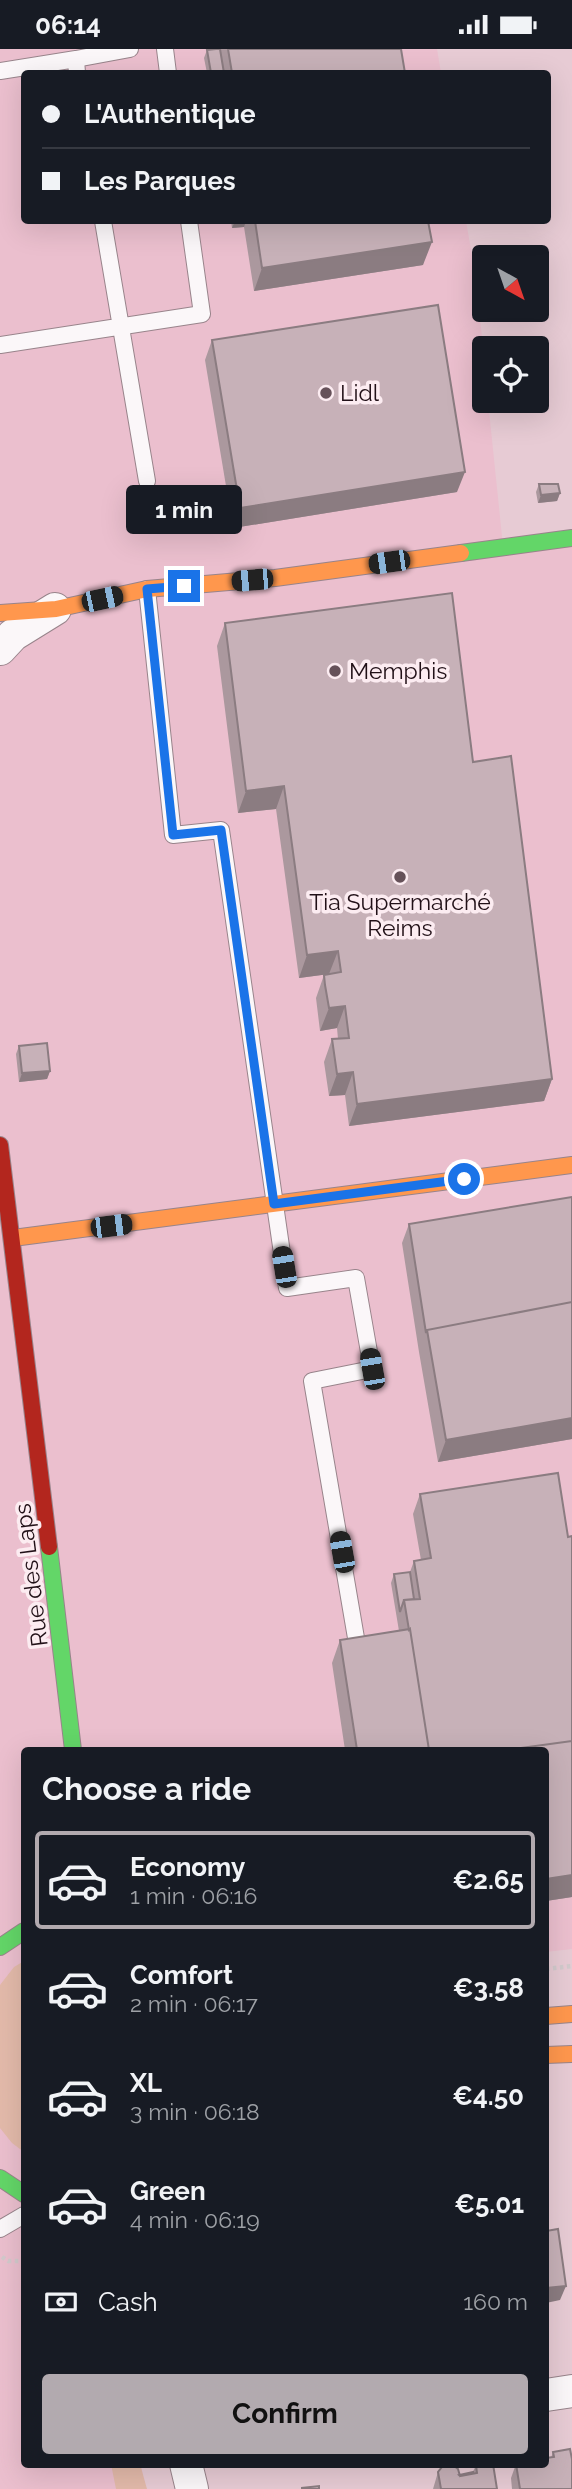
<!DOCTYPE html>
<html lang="en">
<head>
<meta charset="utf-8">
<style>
  :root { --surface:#171b24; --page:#242831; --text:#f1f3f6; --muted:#9ea1a6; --line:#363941; --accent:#b2aaaf }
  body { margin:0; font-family:Raleway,sans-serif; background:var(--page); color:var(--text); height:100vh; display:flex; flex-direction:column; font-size:26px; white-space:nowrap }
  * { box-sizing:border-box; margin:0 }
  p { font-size:23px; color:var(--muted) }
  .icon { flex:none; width:38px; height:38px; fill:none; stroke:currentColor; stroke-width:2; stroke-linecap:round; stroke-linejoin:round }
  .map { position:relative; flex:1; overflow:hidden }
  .drawer { position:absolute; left:21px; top:1698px; width:528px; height:721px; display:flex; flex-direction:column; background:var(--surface); border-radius:7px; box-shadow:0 7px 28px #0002 }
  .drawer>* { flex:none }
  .top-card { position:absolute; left:21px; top:21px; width:530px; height:154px; border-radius:7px; box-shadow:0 7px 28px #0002; display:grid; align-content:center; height:154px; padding:0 21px; background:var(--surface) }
  .needle { width:46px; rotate:140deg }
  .fabs { position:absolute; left:472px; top:196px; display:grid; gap:14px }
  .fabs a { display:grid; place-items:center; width:77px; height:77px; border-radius:7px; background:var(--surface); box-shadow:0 7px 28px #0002; font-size:35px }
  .end { position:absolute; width:32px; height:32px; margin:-16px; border:9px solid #1a73e8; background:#fff; box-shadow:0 0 0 4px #fff }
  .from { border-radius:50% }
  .bubble { position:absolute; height:49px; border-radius:7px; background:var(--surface); box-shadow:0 7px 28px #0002; font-size:23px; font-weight:700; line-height:49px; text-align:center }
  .car { position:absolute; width:21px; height:42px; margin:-21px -10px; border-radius:9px; box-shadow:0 0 5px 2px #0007; background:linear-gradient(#222 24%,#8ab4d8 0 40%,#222 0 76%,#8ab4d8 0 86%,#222 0) }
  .top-card b { display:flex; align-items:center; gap:24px; height:66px; font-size:26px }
  .top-card b+b { border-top:2px solid var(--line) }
  .top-card i { width:18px; height:18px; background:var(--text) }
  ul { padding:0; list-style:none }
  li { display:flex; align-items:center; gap:21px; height:98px; margin:0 14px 10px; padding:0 7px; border:4px solid transparent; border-radius:7px }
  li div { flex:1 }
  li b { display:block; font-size:26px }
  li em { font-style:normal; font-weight:700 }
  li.selected { border-color:var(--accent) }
  li>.icon { width:63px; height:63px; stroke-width:1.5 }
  h2 { padding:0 21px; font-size:32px; line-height:84px }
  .pay { display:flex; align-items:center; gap:18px; height:77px; padding:0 21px; font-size:26px }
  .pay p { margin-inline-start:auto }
  .action { display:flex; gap:14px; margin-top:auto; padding:14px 21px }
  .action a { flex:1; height:80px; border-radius:7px; background:var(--accent); color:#111; font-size:28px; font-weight:700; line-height:80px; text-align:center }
  .status { display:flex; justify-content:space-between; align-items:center; height:49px; padding:0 35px; background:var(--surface); direction:ltr }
  .status svg { height:19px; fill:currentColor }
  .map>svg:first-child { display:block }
  .built { fill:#ebbfce }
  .green { fill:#e3baaa }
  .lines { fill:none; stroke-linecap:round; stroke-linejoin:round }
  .lane-casing { stroke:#98848b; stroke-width:18 }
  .street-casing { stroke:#98848b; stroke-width:34 }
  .fast-casing { stroke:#98848b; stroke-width:18 }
  .slow-casing { stroke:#98848b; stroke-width:18 }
  .jam-casing { stroke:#98848b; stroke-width:18 }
  .path { stroke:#d2cacc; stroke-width:4.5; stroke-dasharray:3.5 3.5; stroke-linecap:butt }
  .lane { stroke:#fbf7f9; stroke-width:16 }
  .street { stroke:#fbf7f9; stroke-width:32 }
  .fast { stroke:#63d668; stroke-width:16 }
  .slow { stroke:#ff974d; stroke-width:16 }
  .jam { stroke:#b3261e; stroke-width:16 }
  .wall { fill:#ab989e }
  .shaded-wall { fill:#8b7c81 }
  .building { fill:#c7b1b8; stroke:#8b7c81; stroke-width:2 }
  .route { stroke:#1a73e8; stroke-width:9 }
  .poi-dot { fill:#665159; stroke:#fcecf1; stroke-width:2.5 }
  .labels { text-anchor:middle; stroke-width:7; stroke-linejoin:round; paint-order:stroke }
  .poi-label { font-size:23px; fill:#211017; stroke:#fcecf1; text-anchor:start }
  .street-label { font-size:23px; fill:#211017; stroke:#fcecf1 }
</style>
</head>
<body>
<div class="status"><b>06:14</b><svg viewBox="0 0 49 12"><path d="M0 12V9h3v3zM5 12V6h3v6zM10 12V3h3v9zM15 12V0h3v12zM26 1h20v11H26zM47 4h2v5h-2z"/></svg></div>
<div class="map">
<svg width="572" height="2440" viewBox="0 0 572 2440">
  <rect width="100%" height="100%" fill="#e7cbd4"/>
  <path class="built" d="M0,0H437L441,24H24V172H466L475,224L485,316V352H488L503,497L572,488V1900L546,1903V1701H24V2415H141L145,2440H0Z"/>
  <path class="green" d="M24,1912V2103L12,2094L0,2079V1936L14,1918Z
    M111,2415H140L147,2440H116Z"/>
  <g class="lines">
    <defs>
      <path id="lane" d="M165,0L168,24
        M76,10L130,0
        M0,22L76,10L77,24
        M103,172L147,432
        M0,296L202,265L189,172
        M147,540L173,786L221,781L287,1239L356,1229L372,1320L312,1332L356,1589
        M0,2180L24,2166"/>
      <path id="street" d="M0,600L13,586L55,560
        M546,2346L572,2342
        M186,2415L192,2440"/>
      <path id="fast" d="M461,504L572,489
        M49,1498L73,1701
        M0,1898L24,1882
        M0,2129L24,2145"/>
      <path id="slow" d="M0,564L56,560L147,540L275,529L461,504
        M13,1189L572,1116
        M546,1967L572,1965
        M546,2006L572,2005"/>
      <path id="jam" d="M0,1096L49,1498"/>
    </defs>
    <use href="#lane" class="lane-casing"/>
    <use href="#street" class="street-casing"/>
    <use href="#fast" class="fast-casing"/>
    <use href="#slow" class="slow-casing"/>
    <use href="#jam" class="jam-casing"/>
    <path class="path" d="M546,1920L572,1917
      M2,2208L8,2212H24"/>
    <use href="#lane" class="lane"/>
    <use href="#street" class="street"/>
    <use href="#fast" class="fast"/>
    <use href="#slow" class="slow"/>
    <use href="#jam" class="jam"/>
  </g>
  <path class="wall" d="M216,0H401L405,24H207L204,9L207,1Z
    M231,172H428L423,216L254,242L244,178L232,179Z
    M212,291L457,443L233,479L205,311Z
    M539,435L560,444L557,452L538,454L536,443Z
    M225,574L473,713L552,1030L544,1052L349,1077L345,1046L329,1047L324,1013L332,990H338L337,979L320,982L316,949L324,926L329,925L299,929L276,760L238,764L217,597Z
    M19,997L50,1022L47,1030L19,1033L16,1005Z
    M572,1148V1390L438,1413L419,1303L402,1194L409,1175Z
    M420,1445L568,1488L572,1487V1848L546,1852V1701H345L332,1614L340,1591L399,1582L391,1534L394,1525L410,1523L414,1512L421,1511L413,1465Z
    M553,2403L572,2440H512L511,2429L516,2415L551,2409Z
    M476,2416L497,2440H433L438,2423L459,2426L473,2423Z"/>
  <path class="shaded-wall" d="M235,172H246L244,178L232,179Z
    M432,193L423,216L254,242L262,219Z
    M465,423L457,443L233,479L240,459Z
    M560,444L557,452L538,454L541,446Z
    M284,737L276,760L238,764L246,742Z
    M338,902L329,925L299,929L307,906Z
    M345,957L337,979L320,982L329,959Z
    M50,1022L47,1030L19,1033L22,1024Z
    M353,1023L345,1046L329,1047L337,1025Z
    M552,1030L544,1052L349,1077L357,1055Z
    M572,1369V1390L438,1413L446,1391Z
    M572,1826V1848L546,1852V1830Z
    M566,2237L560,2251L546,2254V2239Z"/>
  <path class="building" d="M216,0H220L224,24H211L207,1Z
    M228,0H401L405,24H232Z
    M255,172H428L432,193L262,219Z
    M438,256L465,423L240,459L212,291Z
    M539,435H558L560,444L541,446Z
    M452,544L473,713L511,707L552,1030L357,1055L353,1023L337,1025L332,990L349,989L345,957L329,959L325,936L324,926L341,923L338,902L307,906L284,737L246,742L225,574Z
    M47,994L50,1022L22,1024L19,997Z
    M572,1148V1253L427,1281L426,1284L409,1175Z
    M572,1253V1369L446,1391L427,1281Z
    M558,1424L568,1488L572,1487V1692L506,1701H429L410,1580L409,1581L404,1551L420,1550L414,1512L431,1509L420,1445Z
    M410,1523L414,1550L404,1551L400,1563L394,1525Z
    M410,1580L429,1701H357L340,1591Z
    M572,1692V1826L546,1830V1701H506Z
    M558,2180L566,2237L546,2239V2182Z
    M570,2400L572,2410V2440H520L516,2415H546V2409L554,2408L553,2403Z
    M484,2415H493L497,2440H441L438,2423L442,2418L453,2416L458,2420L460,2427L477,2424L476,2416Z
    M473,2423V2424L460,2427L459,2426Z
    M319,2437V2440H302V2439Z"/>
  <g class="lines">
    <path class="route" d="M184,537L147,540L173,786L221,781L274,1155L464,1130"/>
  </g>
  <g class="poi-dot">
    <circle cx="326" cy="344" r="7"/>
    <circle cx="335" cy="622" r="7"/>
    <circle cx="400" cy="828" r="7"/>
  </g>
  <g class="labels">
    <g class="poi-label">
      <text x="340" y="352">Lidl</text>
      <text x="349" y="630">Memphis</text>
      <text x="400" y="861" text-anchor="middle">Tia Supermarché<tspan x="400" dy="26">Reims</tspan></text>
    </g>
    <g class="street-label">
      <text transform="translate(31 1526) rotate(-97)" y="8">Rue des Laps</text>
    </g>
  </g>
</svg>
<div class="fabs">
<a><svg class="needle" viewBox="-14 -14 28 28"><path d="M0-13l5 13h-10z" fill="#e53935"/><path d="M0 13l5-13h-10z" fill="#9ea1a6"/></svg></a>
<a><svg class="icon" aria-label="locate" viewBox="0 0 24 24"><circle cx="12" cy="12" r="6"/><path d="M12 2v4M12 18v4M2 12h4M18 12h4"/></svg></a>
</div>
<i class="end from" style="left:464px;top:1130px"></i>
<i class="end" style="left:184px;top:537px"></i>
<div class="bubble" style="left:126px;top:436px;width:116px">1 min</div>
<i class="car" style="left:389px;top:513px;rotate:262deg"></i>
<i class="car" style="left:252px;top:531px;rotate:265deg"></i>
<i class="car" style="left:102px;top:550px;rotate:78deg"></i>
<i class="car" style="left:111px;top:1177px;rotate:83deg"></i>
<i class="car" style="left:284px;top:1218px;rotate:351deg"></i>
<i class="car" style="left:372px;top:1320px;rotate:350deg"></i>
<i class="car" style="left:342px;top:1503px;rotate:350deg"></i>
<div class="top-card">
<b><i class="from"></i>L'Authentique</b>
<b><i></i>Les Parques</b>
</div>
<section class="drawer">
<h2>Choose a ride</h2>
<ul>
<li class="selected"><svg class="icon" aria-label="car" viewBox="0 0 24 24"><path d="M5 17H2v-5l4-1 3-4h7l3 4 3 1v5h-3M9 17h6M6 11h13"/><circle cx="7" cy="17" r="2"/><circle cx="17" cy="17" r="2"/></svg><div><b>Economy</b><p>1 min · 06:16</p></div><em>€2.65</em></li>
<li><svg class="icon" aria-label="car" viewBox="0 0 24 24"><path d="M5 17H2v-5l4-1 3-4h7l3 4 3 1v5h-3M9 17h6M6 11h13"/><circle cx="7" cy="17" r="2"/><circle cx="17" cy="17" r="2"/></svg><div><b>Comfort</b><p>2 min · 06:17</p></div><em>€3.58</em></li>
<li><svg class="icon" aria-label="car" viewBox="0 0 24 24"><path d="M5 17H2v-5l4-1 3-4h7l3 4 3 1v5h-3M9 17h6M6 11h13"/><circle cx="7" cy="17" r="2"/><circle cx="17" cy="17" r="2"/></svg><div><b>XL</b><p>3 min · 06:18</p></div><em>€4.50</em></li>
<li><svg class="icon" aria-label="car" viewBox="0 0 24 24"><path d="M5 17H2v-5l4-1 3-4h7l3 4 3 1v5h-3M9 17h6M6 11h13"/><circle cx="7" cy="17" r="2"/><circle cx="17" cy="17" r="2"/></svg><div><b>Green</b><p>4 min · 06:19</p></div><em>€5.01</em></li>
</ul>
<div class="pay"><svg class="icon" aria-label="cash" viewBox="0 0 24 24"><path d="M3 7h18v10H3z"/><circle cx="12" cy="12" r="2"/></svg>Cash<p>160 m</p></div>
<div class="action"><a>Confirm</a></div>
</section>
</div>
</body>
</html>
